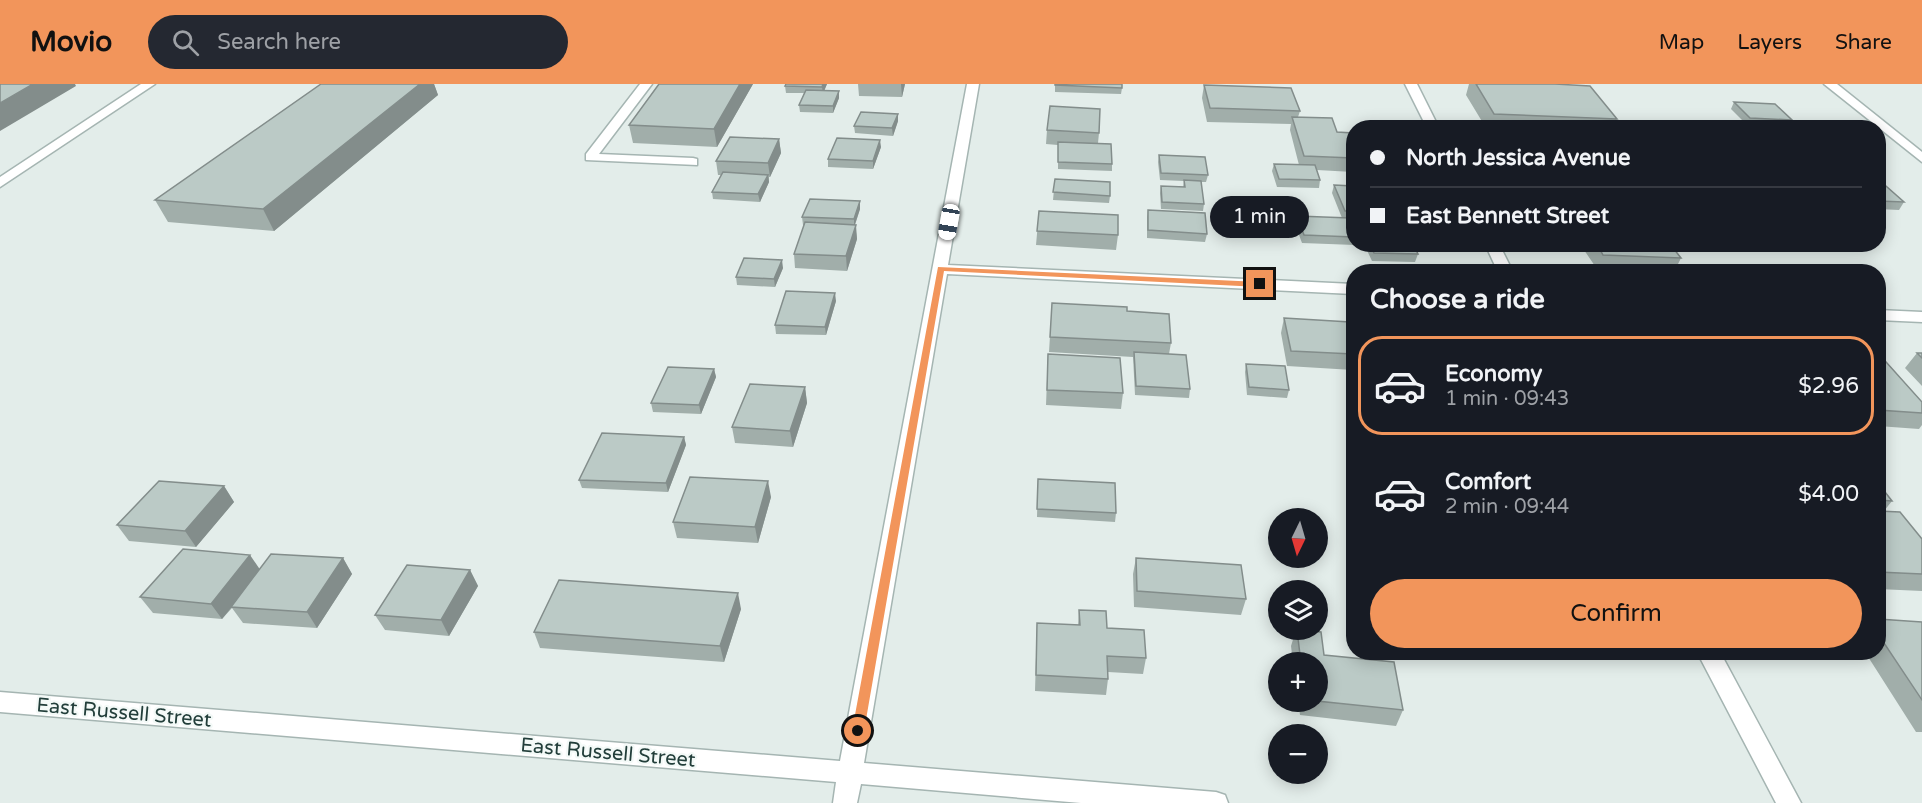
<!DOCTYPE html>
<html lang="en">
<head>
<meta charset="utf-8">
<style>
  :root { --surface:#171b24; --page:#242831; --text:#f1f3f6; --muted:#9ea1a6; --line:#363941; --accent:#f2955b }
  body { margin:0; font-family:"Varela Round",sans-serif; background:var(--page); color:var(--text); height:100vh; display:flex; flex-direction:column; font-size:22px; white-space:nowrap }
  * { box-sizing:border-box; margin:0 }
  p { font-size:20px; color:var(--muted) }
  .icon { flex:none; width:33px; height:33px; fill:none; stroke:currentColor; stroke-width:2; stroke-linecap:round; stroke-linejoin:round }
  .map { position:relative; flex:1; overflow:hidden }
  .details { position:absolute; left:1346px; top:180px; width:540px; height:396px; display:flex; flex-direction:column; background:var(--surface); border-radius:24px; box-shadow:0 3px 15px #0003 }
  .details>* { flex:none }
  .top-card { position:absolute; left:1346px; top:36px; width:540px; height:132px; border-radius:24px; box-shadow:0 3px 15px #0003; display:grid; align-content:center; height:132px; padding:0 24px; background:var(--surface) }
  .needle { width:39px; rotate:185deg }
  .fabs { position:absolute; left:1268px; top:424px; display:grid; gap:12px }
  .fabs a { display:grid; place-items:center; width:60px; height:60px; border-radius:50%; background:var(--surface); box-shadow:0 3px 15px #0003; font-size:30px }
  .end { position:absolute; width:27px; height:27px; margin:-14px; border:8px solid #f2955b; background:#111; box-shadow:0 0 0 3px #111 }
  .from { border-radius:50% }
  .bubble { position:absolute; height:42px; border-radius:21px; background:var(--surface); box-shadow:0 3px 15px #0003; font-size:20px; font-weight:600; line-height:42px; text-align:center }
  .car { position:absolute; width:18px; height:36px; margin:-18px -9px; border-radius:8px; box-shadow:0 0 4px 2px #0007; background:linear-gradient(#fff 24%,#345 0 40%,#fff 0 76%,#345 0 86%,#fff 0) }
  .top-card b { display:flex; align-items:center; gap:21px; height:57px; font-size:22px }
  .top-card b+b { border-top:2px solid var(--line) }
  .top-card i { width:15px; height:15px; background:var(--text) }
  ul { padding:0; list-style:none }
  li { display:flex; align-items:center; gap:18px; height:99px; margin:0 12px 9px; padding:0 12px; border:3px solid transparent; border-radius:24px }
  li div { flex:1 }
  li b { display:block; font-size:22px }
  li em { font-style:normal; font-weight:600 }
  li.current { border-color:var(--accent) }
  li>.icon { width:54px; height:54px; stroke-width:1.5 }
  h2 { padding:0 24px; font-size:27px; line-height:72px }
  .cta { display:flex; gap:12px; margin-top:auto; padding:12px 24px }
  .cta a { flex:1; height:69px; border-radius:36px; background:var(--accent); color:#111; font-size:24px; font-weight:600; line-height:69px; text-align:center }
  header { display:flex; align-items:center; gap:36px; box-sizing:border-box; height:84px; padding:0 30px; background:var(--accent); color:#111 }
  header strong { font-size:28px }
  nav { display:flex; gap:33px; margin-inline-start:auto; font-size:21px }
  .search { width:420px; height:54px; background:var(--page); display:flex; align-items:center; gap:15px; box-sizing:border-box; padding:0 21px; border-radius:33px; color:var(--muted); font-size:22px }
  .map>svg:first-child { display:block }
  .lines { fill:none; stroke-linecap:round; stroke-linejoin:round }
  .minor-casing { stroke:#a5b5b2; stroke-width:3 }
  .minor { fill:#fff; fill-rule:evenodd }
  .wall { fill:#a1aeaa }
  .shaded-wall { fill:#838d8b }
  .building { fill:#bbcac6; stroke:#838d8b; stroke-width:1.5 }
  .route { fill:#f2955b }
  .labels { text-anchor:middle; stroke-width:4.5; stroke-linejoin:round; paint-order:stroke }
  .near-street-label { font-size:20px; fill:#223e3a; stroke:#f3f9f7 }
</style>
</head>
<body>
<header>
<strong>Movio</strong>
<div class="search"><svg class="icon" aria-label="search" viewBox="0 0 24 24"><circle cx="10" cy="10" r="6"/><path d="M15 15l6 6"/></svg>Search here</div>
<nav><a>Map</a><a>Layers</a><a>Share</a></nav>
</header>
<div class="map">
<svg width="1922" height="719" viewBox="0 0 1922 719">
  <rect width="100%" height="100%" fill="#e3edea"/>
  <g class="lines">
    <defs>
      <path id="minor" d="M141,0H155L0,103V93Z
        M640,0H652L599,70L693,74L697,75V81L586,76V70Z
        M967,0H979L948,181L1353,200V210L947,190L864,679L1216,708L1225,711L1228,719H1081L861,700L857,719H833L836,698L0,628V608L840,677Z
        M1405,0H1417L1439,44H1427Z
        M1824,0H1837L1922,68V78Z
        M1485,160H1499L1513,188H1498Z
        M1878,226L1922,228V238L1878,236Z
        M1697,568H1720L1801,719H1776Z"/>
    </defs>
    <use href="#minor" class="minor-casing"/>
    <use href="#minor" class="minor"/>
  </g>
  <path class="wall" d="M321,0H434L438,11L274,147L168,138L155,116Z
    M659,0H753L717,63L633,59L629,41Z
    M827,0L824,6L839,7V14L833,29L800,28L799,21L804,9H786L785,2Z
    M858,0H905L902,13L859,12Z
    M1055,0L1122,4L1121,10L1055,8Z
    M1469,0H1555L1617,35L1613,44H1486L1466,11Z
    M1204,1L1300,27L1298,33L1337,48L1353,49V88L1317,86L1320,96L1319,104L1277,103L1272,87L1274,80L1299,81L1290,46L1291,40L1207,38L1202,14Z
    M1734,18L1792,36L1791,38L1845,44H1783L1784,43L1747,41L1731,25Z
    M898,30V37L893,52L855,49L854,42Z
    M1047,46L1099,49L1098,59L1112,80V87L1058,85V61L1046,60Z
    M779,55L781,69L770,93H769V98L760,118L713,115L712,108L721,91H718L716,77Z
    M881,63L873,85L828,83V75Z
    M1159,71L1208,91L1206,98H1201L1204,120L1203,127L1161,125L1160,109L1161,102L1183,103L1184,97L1160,96L1158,78Z
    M1055,95L1110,112L1109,119L1053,116Z
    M1878,95L1904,118L1899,126L1878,125Z
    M1334,101L1353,102V135H1350L1353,142V160L1355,161L1302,159L1295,140L1297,132L1342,134L1332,109Z
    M860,117V125L855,141L857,155L847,187L795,184L794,170L804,141H803L802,133Z
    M1148,126L1207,150L1205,158L1147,154V133Z
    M1039,127L1118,151L1116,166L1036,161Z
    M1364,160H1413L1418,170L1415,178L1372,177Z
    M1583,160H1670L1681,174L1674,188H1643L1597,185L1582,163Z
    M783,184L775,203L737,201L736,193Z
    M836,217L826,251L776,250L775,241Z
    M1052,219L1127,227L1171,259L1169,270L1190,305L1189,314L1135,311L1133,273L1049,268Z
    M1284,234L1353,247V286L1287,282L1281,249Z
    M1878,269L1922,318V341L1919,345L1878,342Z
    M1917,269H1922V302L1905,284Z
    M1048,270L1123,309L1121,325L1046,321Z
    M1246,280L1289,306L1287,314L1247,311L1245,288Z
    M714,285L716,293L701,330L653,328L651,319Z
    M805,303L807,319L793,363L735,359L732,343Z
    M684,353L686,361L668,408L582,404L579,396Z
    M1038,395L1116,429L1115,438L1037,433Z
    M1878,399L1892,417L1884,427L1922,455V507L1878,505Z
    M224,402L234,418L196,463L129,457L117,441Z
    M771,413L758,459L677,454L673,438Z
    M343,474L352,490L317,544L243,539L232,524L222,535L153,529L140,513L260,485Z
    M1136,474L1246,515L1241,531L1134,523L1133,490Z
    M470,486L478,502L449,552L385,546L375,531Z
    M741,525L724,578L540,564L534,548Z
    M1079,526L1107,544L1146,574L1143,590L1108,588V595L1106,611L1035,607L1037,539L1078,541Z
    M1878,535L1922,538V648H1916L1865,568H1878Z
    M1296,546L1324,571L1403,626L1396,642L1300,631L1298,618H1317V579H1293L1291,562Z"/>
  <path class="shaded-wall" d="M33,0H75L76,2L0,47V19Z
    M420,0H434L438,11L274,147L263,125Z
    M740,0H753L717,63L714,45Z
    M823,0H827L823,10L822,3Z
    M901,0H905L902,13Z
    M839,7V14L833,29V22Z
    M898,30V37L893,52L892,44Z
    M779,55L781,69L770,93L768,79Z
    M880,56L881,63L873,85V77Z
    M768,91L769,98L760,118L758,110Z
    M860,117V125L854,143V135Z
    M856,141L857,155L847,187L846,172Z
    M782,176L783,184L775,203L774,195Z
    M835,209L836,217L826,251L825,243Z
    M714,285L716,293L701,330L699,321Z
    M805,303L807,319L793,363L790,347Z
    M684,353L686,361L668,408L666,399Z
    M768,397L771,413L758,459L755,443Z
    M224,402L234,418L196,463L185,447Z
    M250,471L261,487L222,535L211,520Z
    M343,474L352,490L317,544L307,528Z
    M470,486L478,502L449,552L441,536Z
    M738,509L741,525L724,578L720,562Z"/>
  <path class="building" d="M0,0H33L0,19Z
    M321,0H420L263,125L155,116Z
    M659,0H740L714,45L629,41Z
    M786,0H823L822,3L785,2Z
    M1055,0H1122V4L1055,1Z
    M1476,0H1555L1590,2L1617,35L1494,30Z
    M1204,1L1291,4L1300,27L1210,24Z
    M806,6L839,7L833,22L799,21Z
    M1734,18L1775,20L1792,36L1750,34Z
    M1050,22L1100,25L1099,49L1047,46Z
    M861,28L898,30L892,44L854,42Z
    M1292,33L1332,34L1337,48L1353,49V74L1304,72Z
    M1787,37L1840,40L1845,44H1793Z
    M730,53L779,55L768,79L716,77Z
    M837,54L880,56L873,77L828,75Z
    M1058,58L1111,60L1112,80L1058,78Z
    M1159,71L1205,73L1208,91L1161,89Z
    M1274,80L1315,81L1320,96L1279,95Z
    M723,88L768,91L758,110L712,108Z
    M1055,95L1110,98V112L1053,108Z
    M1878,95L1904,118L1878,117Z
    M1184,96L1201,97L1204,120L1162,118L1161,102L1185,103Z
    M1334,101L1353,102V127H1345Z
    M810,115L860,117L854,135L802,133Z
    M1148,126L1205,129L1207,150L1148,146Z
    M1039,127L1118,131V151L1037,147Z
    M1297,132L1350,134L1353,142V153L1304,151Z
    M805,138L856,141L846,172L794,170Z
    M1370,160H1413L1418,170L1374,169Z
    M1597,160H1670L1681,174L1603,171Z
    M744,174L782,176L774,195L736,193Z
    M786,207L835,209L825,243L775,241Z
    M1052,219L1127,223V227L1169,230L1171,259L1050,253Z
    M1284,234L1350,238L1353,247V270L1291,267Z
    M1134,268L1186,271L1190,305L1136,302Z
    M1878,269L1922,318V329L1878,326Z
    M1917,269H1922V274Z
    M1048,270L1120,274L1123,309L1047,306Z
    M1246,280L1285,282L1289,306L1249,303Z
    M668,283L714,285L699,321L651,319Z
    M750,300L805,303L790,347L732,343Z
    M602,349L684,353L666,399L579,396Z
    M690,393L768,397L755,443L673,438Z
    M1038,395L1115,399L1116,429L1037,425Z
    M159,397L224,402L185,447L117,441Z
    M1878,399L1892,417L1878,416Z
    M1878,427L1900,428L1922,455V490L1878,488Z
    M183,465L250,471L211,520L140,513Z
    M271,470L343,474L307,528L231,523Z
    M1136,474L1241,481L1246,515L1137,507Z
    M407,481L470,486L441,536L375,531Z
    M559,496L738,509L720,562L534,548Z
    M1079,526L1106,527L1107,544L1144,546L1146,574L1107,572L1108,595L1036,591L1037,539L1080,541Z
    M1878,535L1922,538V616L1878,550Z
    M1297,546L1321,548L1324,571L1394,578L1403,626L1317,617V579H1301Z"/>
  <path class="route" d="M938,183L1260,198L1265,200L1260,203L944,187L864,647L858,652L852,647Z"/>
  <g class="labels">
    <g class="near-street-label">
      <text transform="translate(124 628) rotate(5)" y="7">East Russell Street</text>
      <text transform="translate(608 668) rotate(5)" y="7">East Russell Street</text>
    </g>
  </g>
</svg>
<div class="fabs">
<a><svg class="needle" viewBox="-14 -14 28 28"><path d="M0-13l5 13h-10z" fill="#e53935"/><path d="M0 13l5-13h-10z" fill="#9ea1a6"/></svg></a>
<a><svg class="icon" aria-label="layers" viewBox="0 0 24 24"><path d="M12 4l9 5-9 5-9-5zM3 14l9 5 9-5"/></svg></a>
<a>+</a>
<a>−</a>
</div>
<i class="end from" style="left:858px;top:647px"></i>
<i class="end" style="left:1260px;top:200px"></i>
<div class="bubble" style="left:1210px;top:112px;width:99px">1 min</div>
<i class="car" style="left:949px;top:138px;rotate:190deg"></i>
<div class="top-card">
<b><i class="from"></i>North Jessica Avenue</b>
<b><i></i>East Bennett Street</b>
</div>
<section class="details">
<h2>Choose a ride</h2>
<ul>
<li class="current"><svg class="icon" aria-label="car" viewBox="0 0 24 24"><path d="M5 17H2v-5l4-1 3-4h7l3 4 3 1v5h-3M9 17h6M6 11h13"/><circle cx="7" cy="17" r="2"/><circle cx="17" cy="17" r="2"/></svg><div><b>Economy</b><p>1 min · 09:43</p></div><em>$2.96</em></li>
<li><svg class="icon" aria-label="car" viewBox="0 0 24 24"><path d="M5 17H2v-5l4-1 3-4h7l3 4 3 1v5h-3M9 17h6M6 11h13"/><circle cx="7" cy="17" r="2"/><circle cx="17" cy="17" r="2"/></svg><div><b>Comfort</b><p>2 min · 09:44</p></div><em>$4.00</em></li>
</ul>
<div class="cta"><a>Confirm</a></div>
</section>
</div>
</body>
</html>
